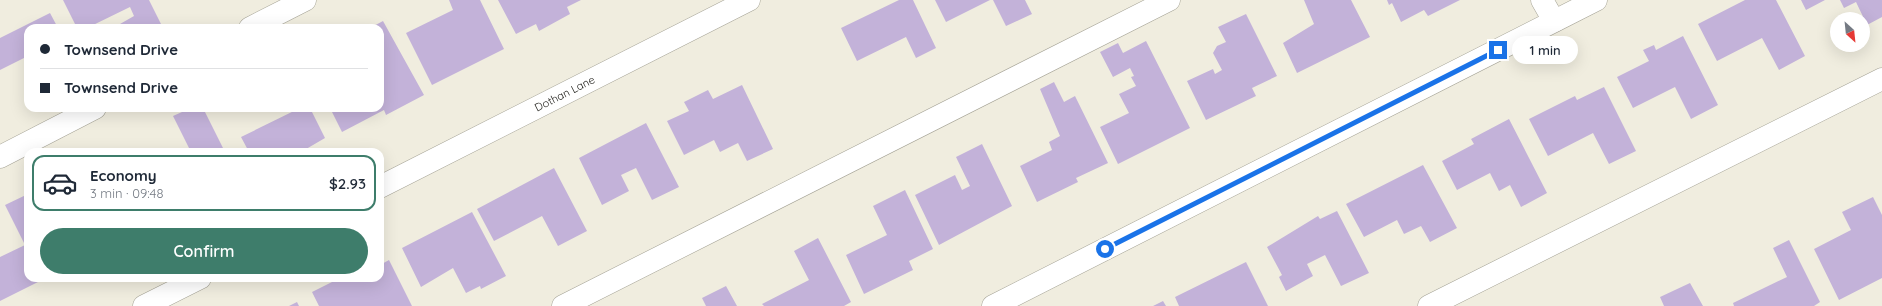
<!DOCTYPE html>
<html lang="en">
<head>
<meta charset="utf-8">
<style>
  :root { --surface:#fff; --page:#f6f6f7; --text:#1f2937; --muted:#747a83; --line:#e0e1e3; --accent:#3e7d6b }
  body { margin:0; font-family:Quicksand,sans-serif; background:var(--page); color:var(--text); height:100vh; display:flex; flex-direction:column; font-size:15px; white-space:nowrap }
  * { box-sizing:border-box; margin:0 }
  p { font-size:13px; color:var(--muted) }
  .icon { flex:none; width:22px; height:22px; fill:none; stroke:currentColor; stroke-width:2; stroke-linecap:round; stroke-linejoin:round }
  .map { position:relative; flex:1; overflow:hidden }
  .panel { position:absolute; left:24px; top:148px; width:360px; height:134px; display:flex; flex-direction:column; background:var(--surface); border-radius:12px; box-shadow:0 4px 16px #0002 }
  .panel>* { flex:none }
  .guide { position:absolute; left:24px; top:24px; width:360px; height:88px; border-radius:12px; box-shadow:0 4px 16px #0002; display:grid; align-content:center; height:88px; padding:0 16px; background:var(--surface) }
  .needle { width:26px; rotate:153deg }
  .tools { position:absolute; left:1830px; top:12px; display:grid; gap:8px }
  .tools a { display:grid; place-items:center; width:40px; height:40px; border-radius:50%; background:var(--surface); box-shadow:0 4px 16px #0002; font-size:20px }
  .end { position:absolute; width:18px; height:18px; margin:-9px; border:5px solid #1a73e8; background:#fff; box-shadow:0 0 0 2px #fff }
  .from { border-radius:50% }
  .bubble { position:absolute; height:28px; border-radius:14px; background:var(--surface); box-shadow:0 4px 16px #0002; font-size:13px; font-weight:600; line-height:28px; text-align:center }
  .guide b { display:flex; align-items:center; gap:14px; height:38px; font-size:15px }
  .guide b+b { border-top:1px solid var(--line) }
  .guide i { width:10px; height:10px; background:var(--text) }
  ul { padding:7px 0 0; list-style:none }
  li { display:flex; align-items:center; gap:12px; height:56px; margin:0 8px 6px; padding:0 8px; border:2px solid var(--line); border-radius:12px }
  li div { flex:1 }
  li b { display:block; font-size:15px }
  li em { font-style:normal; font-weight:600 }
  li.on { border-color:var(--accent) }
  li>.icon { width:36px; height:36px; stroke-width:1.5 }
  .primary-button { display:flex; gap:8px; margin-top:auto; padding:8px 16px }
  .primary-button a { flex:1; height:46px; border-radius:24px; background:var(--accent); color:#fff; font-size:16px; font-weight:600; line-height:46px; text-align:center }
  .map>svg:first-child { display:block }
  .building { fill:#c3b2d9 }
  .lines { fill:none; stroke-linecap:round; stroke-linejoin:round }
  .minor-casing { stroke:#a4a295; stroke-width:23 }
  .minor { stroke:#fff; stroke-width:22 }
  .route { stroke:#1a73e8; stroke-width:5 }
  .labels { text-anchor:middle; stroke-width:3; stroke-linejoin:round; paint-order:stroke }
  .street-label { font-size:11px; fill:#1b1a15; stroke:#fff }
</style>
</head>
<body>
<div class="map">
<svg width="1882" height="306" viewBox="0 0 1882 306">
  <rect width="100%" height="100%" fill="#f0eddf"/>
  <path class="building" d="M63,0H149L163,28H113L134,16L130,7L87,28H77Z
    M449,0H480L504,49L432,85L406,33L453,10Z
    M498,0H581L567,7L570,14L539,31L536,24L516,34Z
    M899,0H913L936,48L916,58L906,37L857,61L841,28Z
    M935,0H990L946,22Z
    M993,0H1025L1032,14L1006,26Z
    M1304,0H1351L1370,37L1297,73L1283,43L1314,24Z
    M1387,0H1460L1428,16L1424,10L1401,22L1392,3L1389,5Z
    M1745,0H1776L1805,56L1779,70L1762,38L1717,61L1698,24Z
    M1801,0H1825L1806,10Z
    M1840,0H1882V17L1867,25L1856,2L1844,8Z
    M50,13L58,28H28V56L0,70V38Z
    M1246,14L1277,76L1252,88L1256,96L1206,120L1187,81L1213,69L1215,74L1222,70L1213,53L1217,46L1226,42L1218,27Z
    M383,21L424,95L386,115L384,110L342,132L330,108H380V28H370Z
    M1683,36L1718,105L1691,119L1675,87L1633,108L1617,77L1649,61L1643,50L1654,45L1656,50Z
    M1146,41L1190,128L1118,164L1100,127L1129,113L1119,94L1136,86L1131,77L1134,76L1130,68L1113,77L1100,52L1118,43L1123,53Z
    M1054,82L1064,102L1075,96L1108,163L1076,178L1078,182L1037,202L1020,166L1052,150L1049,142L1060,136L1040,89Z
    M742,85L773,149L747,161L738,143L720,152L714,140L684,155L667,121L689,111L684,102L708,90L713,99Z
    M1604,87L1636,151L1609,164L1593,133L1548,156L1529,119L1575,96L1577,100Z
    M191,108H203L225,152H191L173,116Z
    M300,108H310L325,138L301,152H249L241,137Z
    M1509,119L1547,193L1521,207L1510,185L1499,191L1490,173L1457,190L1442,161L1474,144L1471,139Z
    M646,123L679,187L652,200L636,168L621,175L629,191L602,205L579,158Z
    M982,144L1012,206L939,245L915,195L955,175L962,190L970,186L956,157Z
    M1423,165L1457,228L1430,242L1421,226L1404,234L1397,220L1364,237L1346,204Z
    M554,168L587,231L558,246L542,216L494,241L477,209Z
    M905,190L933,249L909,261L913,270L864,294L846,255L887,235L873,206Z
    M28,194V278H46L0,301V257L25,245L5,205Z
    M1873,197L1882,215V278L1839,300L1814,249L1851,230L1842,212Z
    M1337,211L1369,273L1341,286L1325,255L1307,264L1313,276L1286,291L1279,277L1282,275L1267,247L1318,216L1320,219Z
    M472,212L506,276L481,289L480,286L466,293L453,268L421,287L402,248Z
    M818,238L851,302L844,306H764L762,304L809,280L794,251Z
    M1789,240L1820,302L1814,306H1734L1733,303L1787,277L1773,248Z
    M389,260L412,306H319L312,292L340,278H380V265Z
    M1246,262L1268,306H1179L1175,297Z
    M1690,283L1703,306H1664L1660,297Z
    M726,286L737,306H706L702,298Z
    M1163,301L1166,306H1153Z
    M297,302L299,306H289Z"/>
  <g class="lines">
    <defs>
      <g id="minor">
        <path d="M1542,0L1554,21"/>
        <path d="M250,28L305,0"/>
        <path d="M0,157L95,108"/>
        <path id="s1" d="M380,187L749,0"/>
        <path d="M144,306L200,278"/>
        <path d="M563,306L1169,0"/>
        <path d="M993,306L1596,0"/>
        <path d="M1429,306L1882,79"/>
      </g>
    </defs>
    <use href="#minor" class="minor-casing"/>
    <use href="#minor" class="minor"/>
  </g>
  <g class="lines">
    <path class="route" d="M1105,249L1498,50"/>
  </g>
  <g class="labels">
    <g class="street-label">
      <text dy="4" stroke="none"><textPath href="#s1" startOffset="207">Dothan Lane</textPath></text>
    </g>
  </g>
</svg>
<div class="tools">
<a><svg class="needle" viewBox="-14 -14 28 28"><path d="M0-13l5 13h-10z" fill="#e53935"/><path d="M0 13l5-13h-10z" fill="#747a83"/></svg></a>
</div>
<i class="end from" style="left:1105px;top:249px"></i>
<i class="end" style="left:1498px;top:50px"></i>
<div class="bubble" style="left:1512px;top:36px;width:66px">1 min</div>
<div class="guide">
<b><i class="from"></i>Townsend Drive</b>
<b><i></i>Townsend Drive</b>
</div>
<section class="panel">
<ul>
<li class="on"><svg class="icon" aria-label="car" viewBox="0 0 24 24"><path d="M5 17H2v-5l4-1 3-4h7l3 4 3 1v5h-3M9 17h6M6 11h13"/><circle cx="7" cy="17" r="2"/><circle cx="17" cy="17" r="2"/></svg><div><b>Economy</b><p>3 min · 09:48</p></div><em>$2.93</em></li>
</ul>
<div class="primary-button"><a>Confirm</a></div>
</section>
</div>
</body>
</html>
